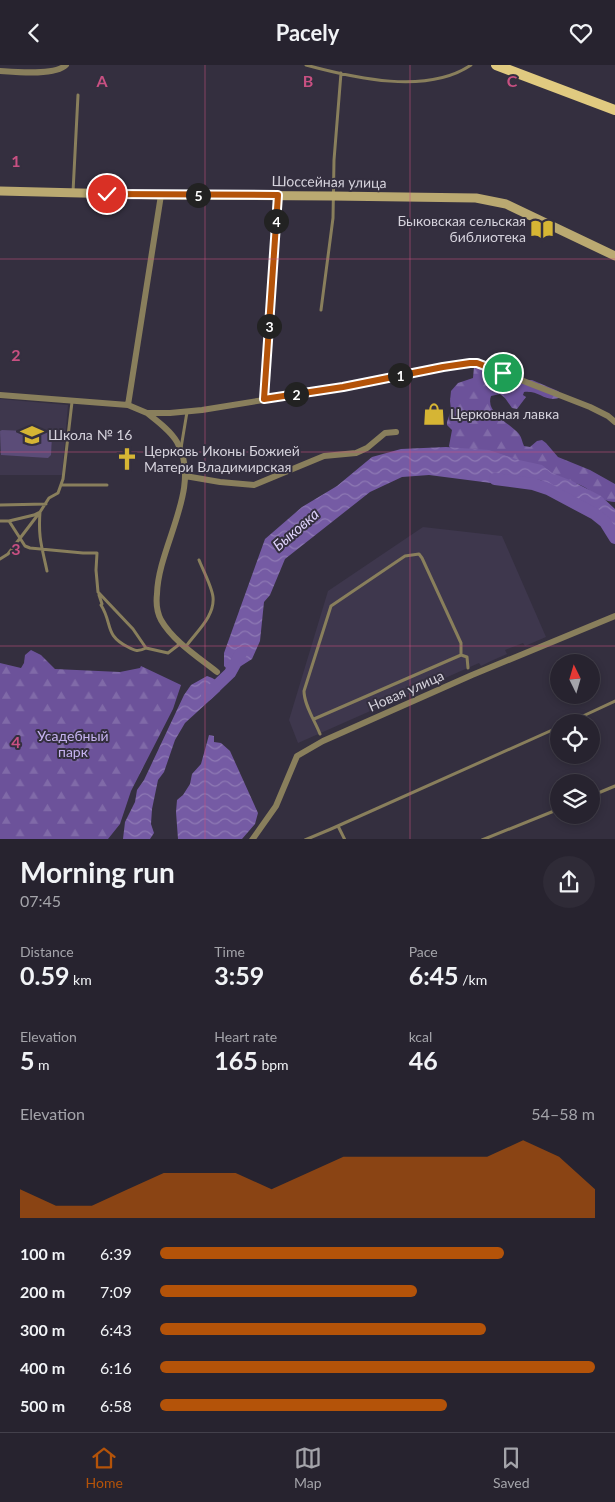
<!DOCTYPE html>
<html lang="en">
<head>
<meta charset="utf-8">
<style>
	body { margin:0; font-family:Lato,sans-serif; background:#2f2b37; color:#f1f3f6; height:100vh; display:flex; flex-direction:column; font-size:19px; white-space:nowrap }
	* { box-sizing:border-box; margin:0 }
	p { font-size:16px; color:#a4a4aa }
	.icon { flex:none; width:28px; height:28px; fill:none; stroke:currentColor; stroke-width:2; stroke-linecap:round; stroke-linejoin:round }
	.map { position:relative; height:774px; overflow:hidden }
	.sheet { display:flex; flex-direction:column; background:#27232f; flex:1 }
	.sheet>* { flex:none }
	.needle { width:32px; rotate:355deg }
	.buttons { position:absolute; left:550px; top:589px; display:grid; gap:10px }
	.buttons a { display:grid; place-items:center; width:50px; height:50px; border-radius:50%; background:#27232f; box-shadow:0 2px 8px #0003,0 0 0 1px #43404b; font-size:25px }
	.pin { position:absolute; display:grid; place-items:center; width:42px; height:42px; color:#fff; margin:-21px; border:2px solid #fff; border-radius:50%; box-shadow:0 1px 5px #0007 }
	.km { position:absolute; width:25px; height:25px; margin:-12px; border-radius:50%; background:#222; color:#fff; font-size:14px; line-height:25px; text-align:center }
	.round { display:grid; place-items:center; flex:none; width:52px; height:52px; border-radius:26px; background:#2f2b37 }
	.headline { display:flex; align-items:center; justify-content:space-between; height:85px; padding:0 20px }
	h1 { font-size:28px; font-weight:700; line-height:38px }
	.figures { display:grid; grid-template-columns:repeat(3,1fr); gap:8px; height:85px; padding:5px 20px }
	.figures div { display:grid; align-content:center }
	.figures b { font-size:25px; font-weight:700 }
	.figures small { font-size:14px; font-weight:400 }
	.figures p { font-size:14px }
	.chart { height:140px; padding:10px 20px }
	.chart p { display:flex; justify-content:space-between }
	.chart svg { width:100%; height:90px; margin-top:5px; fill:#b45309; opacity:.7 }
	ul { padding:0 20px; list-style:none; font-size:16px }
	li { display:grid; grid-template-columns:80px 60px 1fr; align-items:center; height:38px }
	li i { height:12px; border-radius:6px; background:#b45309 }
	header { display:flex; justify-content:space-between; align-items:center; height:65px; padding:0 20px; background:#27232f; font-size:22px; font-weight:700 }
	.dock { display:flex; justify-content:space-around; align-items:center; height:70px; border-top:1px solid #43404b; background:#27232f; font-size:14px; color:#a4a4aa }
	.dock a { display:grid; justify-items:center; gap:2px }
	.dock .current { color:#b45309 }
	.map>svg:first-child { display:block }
	.built { fill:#3e374d }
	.forest { fill:url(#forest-firs) }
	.garden { fill:#5b4c78 }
	.water { fill:url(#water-waves) }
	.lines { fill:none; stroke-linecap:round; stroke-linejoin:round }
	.river { stroke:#755ba4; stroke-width:12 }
	.lane { stroke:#897f5c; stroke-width:3 }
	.street { stroke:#897f5c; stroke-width:6 }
	.secondary { stroke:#baa971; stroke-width:9 }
	.primary { stroke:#e0ca80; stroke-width:10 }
	.route-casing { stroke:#fff; stroke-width:10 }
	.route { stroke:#b45309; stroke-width:6 }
	.grid { fill:none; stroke:#c85082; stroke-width:1; stroke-opacity:0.55 }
	.labels { text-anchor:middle; stroke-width:4; stroke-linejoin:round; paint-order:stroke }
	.street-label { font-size:14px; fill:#d5d2dc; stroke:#342f3f }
	.poi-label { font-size:14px; fill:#d5d2dc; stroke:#342f3f; text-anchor:start }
	.park-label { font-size:14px; fill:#c6b3f0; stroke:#342f3f }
	.water-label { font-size:15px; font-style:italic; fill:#ded2fb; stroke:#342f3f }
	.grid-label { font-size:16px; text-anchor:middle; font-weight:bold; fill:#c85082; stroke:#342f3f; stroke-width:4; stroke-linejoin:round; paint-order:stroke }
</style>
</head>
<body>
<header><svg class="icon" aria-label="back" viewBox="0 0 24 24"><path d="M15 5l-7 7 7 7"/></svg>Pacely<svg class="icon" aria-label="heart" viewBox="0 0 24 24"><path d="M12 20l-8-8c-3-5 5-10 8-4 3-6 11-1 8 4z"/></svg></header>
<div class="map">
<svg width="615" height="775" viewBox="0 0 615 775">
	<defs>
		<pattern id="forest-firs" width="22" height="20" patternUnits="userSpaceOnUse" patternTransform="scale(1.25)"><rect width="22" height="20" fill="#6c529a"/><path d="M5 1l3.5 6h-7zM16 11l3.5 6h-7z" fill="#806aa8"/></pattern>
		<pattern id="water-waves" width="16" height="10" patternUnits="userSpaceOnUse" patternTransform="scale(1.25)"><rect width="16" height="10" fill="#755ba4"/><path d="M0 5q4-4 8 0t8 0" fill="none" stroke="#8e79b4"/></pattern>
	</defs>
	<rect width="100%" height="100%" fill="#342f3f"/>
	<path class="built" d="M0 334 68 340 62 410H0Z
		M423 462 502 471 546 572 525 581 523 578 505 585 507 589 491 596 481 601 479 598 298 678 289 655 328 526Z"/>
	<path class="forest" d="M480 299 509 315H532L558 326 562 330 561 332C546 339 540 325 524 327L523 330 526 332 517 344 512 343 505 333 500 329 491 331C485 348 510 358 519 369 522 373 522 377 524 381L530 382 537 376 542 375 546 378 558 392 590 405 615 419V437C598 436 593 425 578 419L451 384 449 381 452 365 447 360V357L451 345 450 336 451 326 458 318 473 313 474 302Z
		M31 585 41 590 55 604 120 607 140 603 141 601 181 620 173 644 131 726 120 759 108 774H0V598L21 603 24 598 25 590Z"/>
	<path class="garden" d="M2 365 50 367 52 370 51 390 48 393 1 390 0 366Z"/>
	<path class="water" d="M446 382 489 385 519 395 542 400 552 408 572 416 601 431 615 444V467L596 445 540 415 523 414 491 418 429 410 402 412 370 427 285 494 270 530 264 537 260 576 252 594 241 601 228 605 224 601V588L265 474 302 442 337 421 372 392 401 384Z
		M207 611C215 614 221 616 220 626L185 658 175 675 164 707 158 715 152 744 151 759 154 768 150 774H123L125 757 135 737 137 725 144 715 184 630 191 620Z
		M209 670 214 671V677L221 678 230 686 258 748 255 759 242 774H178L176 747 177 735 183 730 190 719 192 709 201 699Z"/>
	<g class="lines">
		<path class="river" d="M495 414 533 419 548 424 595 449 605 457 615 473
			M207 630 230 608 241 588"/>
		<path class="lane" d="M306 0C354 13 427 30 471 0
			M73 127 78 30
			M321 245 333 153 334 95 341 8
			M181 383 187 347
			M62 420H107
			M0 440 46 439
			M0 456H9L34 450 40 447 49 433 58 428 63 414 72 337
			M9 456 25 481 30 483 83 488H97L96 505 98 527 133 564 146 583 168 588 181 578
			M0 494 8 489 40 447C38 473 42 482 47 506
			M99 530 102 539 101 540C113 559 104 570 128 582 135 586 138 587 146 583
			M187 580C197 566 215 551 213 532 212 522 203 505 199 495
			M461 590 467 592 468 603
			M314 654 461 590V578L422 493 419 489 405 491 331 541 304 626C304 640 315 656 320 669
			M568 658 615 636
			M591 731 615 721
			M338 761 345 775
			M305 775 331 764 559 662
			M482 775 559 744"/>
		<path class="street" d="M0 6C15 7 55 11 66 0
			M0 330 128 340 147 348H170L202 345 343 322 443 301 477 298 590 342 608 351 615 357
			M264 334 278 130
			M128 340 161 130
			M147 348C157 356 170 365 177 377 203 422 158 481 157 529 156 537 157 547 161 555 173 576 198 592 217 607
			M185 411 220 417 254 420 324 391 356 388 367 383 385 368 396 367
			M252 775 276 741 297 691 323 676 472 610 615 551"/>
		<path class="secondary" d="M0 126 161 130 333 131 476 133 506 139 615 191"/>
		<path class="primary" d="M496 0 615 45"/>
	</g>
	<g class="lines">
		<defs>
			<path id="route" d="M107 129 278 130 264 334 343 322 443 302 470 298H477L503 308"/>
		</defs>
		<use href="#route" class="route-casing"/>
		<use href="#route" class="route"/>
	</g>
	<path class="grid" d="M205 0V775M410 0V775M0 194H615M0 387H615M0 581H615"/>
	<defs>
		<symbol id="library-bare" viewBox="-9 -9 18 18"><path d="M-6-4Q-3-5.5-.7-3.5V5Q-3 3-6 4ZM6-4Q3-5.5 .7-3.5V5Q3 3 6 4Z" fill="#d6b534" stroke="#342f3f" stroke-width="2.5" paint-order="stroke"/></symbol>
		<symbol id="shop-bare" viewBox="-9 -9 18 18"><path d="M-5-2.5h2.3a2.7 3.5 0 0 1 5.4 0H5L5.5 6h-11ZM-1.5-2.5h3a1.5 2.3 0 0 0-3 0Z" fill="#d6b534" stroke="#342f3f" stroke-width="2.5" paint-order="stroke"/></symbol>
		<symbol id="school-bare" viewBox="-9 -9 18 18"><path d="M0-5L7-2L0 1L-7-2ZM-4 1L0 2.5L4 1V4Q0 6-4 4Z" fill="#d6b534" stroke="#342f3f" stroke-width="2.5" paint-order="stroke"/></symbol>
		<symbol id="church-bare" viewBox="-9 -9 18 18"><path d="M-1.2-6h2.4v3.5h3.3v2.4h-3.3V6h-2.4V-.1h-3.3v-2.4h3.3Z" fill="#d6b534" stroke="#342f3f" stroke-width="2.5" paint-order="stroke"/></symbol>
	</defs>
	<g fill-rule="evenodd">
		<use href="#library-bare" x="526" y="148" width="32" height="32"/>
		<use href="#shop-bare" x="418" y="333" width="32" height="32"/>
		<use href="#school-bare" x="16" y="354" width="32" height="32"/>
		<use href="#church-bare" x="111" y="378" width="32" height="32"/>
	</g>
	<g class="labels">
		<g class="street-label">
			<text transform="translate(329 117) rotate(1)" y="5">Шоссейная улица</text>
			<text transform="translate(406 626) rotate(-24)" y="5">Новая улица</text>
		</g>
		<g class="poi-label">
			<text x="526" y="161" text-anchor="end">Быковская сельская<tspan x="526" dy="16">библиотека</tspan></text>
			<text x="450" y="354">Церковная лавка</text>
			<text x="48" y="375">Школа № 16</text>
			<text x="144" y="391">Церковь Иконы Божией<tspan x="144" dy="16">Матери Владимирская</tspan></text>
		</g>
		<g class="park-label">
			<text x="73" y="676">Усадебный<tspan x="73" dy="16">парк</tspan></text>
		</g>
		<g class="water-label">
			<text transform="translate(296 465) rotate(-41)" y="5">Быковка</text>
		</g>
	</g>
	<g class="grid-label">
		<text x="102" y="22">A</text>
		<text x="308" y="22">B</text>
		<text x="512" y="22">C</text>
		<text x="16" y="102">1</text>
		<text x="16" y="296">2</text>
		<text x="16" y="490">3</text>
		<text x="16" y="683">4</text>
	</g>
</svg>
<div class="buttons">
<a><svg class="needle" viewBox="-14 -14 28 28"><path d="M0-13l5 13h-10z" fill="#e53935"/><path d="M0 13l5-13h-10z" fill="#a4a4aa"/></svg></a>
<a><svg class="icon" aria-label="locate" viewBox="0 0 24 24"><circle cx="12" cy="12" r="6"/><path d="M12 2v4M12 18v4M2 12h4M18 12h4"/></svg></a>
<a><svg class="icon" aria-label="layers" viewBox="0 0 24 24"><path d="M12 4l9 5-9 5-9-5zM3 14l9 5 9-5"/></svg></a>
</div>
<div class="pin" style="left:503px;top:308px;background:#1e9e55"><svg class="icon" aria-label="arrive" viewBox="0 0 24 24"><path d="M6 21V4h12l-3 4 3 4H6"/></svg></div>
<div class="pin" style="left:107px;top:129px;background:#d93025"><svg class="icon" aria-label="check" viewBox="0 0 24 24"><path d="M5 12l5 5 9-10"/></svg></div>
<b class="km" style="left:400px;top:310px">1</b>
<b class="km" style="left:296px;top:329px">2</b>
<b class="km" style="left:269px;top:261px">3</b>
<b class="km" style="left:276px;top:156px">4</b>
<b class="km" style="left:198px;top:130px">5</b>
</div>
<section class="sheet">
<div class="headline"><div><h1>Morning run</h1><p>07:45</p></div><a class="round"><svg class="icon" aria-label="share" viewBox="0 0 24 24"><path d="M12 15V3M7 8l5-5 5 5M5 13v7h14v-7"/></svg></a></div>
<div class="figures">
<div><p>Distance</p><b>0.59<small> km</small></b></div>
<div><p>Time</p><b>3:59</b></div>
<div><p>Pace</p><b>6:45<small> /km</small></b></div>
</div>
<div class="figures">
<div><p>Elevation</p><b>5<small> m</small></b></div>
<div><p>Heart rate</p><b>165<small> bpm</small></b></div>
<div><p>kcal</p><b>46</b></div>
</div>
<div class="chart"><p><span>Elevation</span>54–58 m</p>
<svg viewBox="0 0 160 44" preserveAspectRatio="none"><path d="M0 44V30L10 38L20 38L30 30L40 22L50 22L60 22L70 30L80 22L90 14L100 14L110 14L120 14L130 14L140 6L150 14L160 30V44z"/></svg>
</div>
<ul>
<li><b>100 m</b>6:39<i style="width:79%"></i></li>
<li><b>200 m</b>7:09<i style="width:59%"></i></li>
<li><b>300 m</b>6:43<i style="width:75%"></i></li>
<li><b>400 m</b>6:16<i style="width:100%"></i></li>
<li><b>500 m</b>6:58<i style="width:66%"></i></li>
</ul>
</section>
<nav class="dock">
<a class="current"><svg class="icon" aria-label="home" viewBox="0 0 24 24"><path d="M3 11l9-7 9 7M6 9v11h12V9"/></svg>Home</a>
<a><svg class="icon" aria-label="map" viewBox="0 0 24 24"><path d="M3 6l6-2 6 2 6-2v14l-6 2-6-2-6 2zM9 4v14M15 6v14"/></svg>Map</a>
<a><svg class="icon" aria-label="saved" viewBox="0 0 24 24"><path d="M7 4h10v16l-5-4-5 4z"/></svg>Saved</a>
</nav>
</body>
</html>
